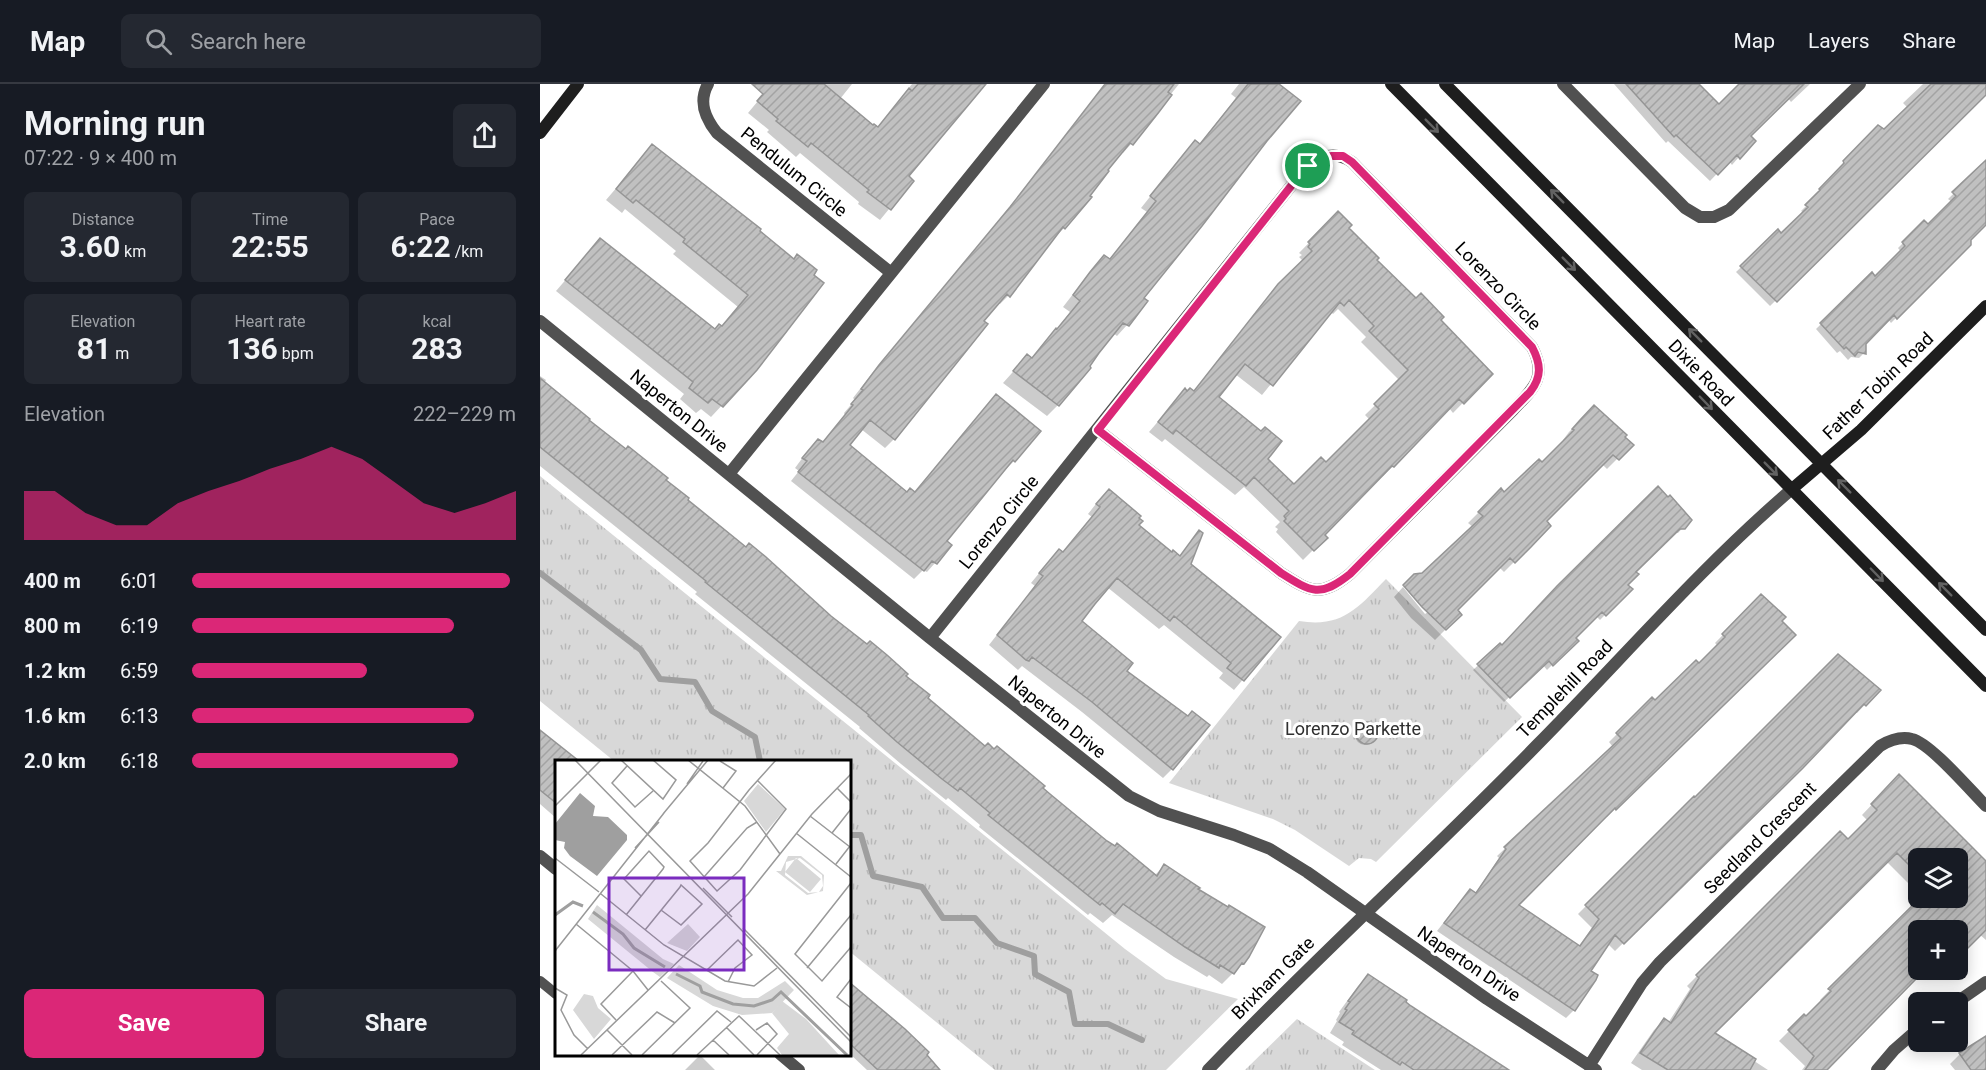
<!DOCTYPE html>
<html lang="en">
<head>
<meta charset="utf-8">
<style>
	body { margin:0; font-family:Roboto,sans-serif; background:#242831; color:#f1f3f6; height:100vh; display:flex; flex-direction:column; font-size:22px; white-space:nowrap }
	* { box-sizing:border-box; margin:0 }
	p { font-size:20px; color:#9ea1a6 }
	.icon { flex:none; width:33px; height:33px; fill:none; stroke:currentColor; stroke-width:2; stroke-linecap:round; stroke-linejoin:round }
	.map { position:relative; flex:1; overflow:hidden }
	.panel { display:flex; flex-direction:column; background:#171b24; width:540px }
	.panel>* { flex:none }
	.controls { position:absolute; left:1368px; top:764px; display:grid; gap:12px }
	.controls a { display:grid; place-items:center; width:60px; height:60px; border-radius:9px; background:#171b24; box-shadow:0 3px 15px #0003; font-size:30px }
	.pin { position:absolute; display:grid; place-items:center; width:51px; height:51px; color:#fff; margin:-26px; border:3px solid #fff; border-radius:50%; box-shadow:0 2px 6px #0007 }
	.round { display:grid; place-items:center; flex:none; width:63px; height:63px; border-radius:9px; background:#242831 }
	.headline { display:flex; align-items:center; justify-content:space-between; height:102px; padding:0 24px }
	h1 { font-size:33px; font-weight:700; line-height:45px }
	.stats { display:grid; grid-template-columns:repeat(3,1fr); gap:9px; height:102px; padding:6px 24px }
	.stats div { display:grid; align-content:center; border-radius:9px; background:#242831; text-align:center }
	.stats b { font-size:30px; font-weight:700 }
	.stats small { font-size:16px; font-weight:400 }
	.stats p { font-size:16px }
	.chart { height:168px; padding:12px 24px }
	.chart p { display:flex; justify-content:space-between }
	.chart svg { width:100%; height:108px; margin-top:6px; fill:#db2777; opacity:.7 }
	.cta { display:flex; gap:12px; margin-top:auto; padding:12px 24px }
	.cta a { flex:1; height:69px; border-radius:9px; background:#db2777; color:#fff; font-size:24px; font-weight:700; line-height:69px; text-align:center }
	.cta a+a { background:#242831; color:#f1f3f6 }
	ul { padding:0 24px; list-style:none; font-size:20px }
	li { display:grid; grid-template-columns:96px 72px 1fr; align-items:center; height:45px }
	li i { height:15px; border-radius:8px; background:#db2777 }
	header { display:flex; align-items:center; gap:36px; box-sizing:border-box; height:84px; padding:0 30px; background:#171b24; border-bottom:2px solid #363941 }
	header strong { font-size:28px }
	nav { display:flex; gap:33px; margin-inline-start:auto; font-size:21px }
	.search { width:420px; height:54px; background:#242831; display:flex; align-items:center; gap:15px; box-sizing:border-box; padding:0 21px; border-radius:9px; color:#9ea1a6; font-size:22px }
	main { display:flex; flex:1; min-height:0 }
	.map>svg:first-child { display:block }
	.park { fill:url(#park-tufts) }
	.shadow { fill:#0003; fill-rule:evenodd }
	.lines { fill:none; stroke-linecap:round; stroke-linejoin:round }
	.stream { stroke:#9f9f9f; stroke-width:6 }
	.building { fill:url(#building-hatch); stroke:#959595; stroke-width:1.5; fill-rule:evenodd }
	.lane { stroke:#515151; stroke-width:10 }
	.street { stroke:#515151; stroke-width:12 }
	.secondary { stroke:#1e1e1e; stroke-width:12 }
	.oneway { stroke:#626262 }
	.route-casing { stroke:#fff; stroke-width:12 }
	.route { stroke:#db2777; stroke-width:8 }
	.labels { text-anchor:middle; stroke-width:6; stroke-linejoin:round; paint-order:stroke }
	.street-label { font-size:18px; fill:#000; stroke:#fff }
	.park-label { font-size:18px; fill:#2f2f2f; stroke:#fff }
	.inset-river { fill:none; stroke:#9f9f9f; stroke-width:3 }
	.inset-road { fill:none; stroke:#999; stroke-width:1.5 }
	.view { fill:#7b2cbf; fill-opacity:0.15; stroke:#7b2cbf; stroke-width:3 }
	.inset-edge { fill:none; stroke:#000; stroke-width:3 }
</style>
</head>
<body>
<header>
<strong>Map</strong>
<div class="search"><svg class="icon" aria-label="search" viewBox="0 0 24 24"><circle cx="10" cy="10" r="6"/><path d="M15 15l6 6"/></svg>Search here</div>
<nav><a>Map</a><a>Layers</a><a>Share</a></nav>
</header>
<main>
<section class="panel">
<div class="headline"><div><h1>Morning run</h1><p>07:22 · 9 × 400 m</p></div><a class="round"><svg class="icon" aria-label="share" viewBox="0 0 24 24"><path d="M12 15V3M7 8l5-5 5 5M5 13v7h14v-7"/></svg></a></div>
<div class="stats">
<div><p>Distance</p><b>3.60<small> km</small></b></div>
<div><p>Time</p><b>22:55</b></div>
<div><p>Pace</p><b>6:22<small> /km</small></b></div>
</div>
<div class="stats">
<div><p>Elevation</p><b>81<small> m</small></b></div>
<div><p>Heart rate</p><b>136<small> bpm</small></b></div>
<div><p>kcal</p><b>283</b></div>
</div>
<div class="chart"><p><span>Elevation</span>222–229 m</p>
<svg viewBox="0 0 160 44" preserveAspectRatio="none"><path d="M0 44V24L10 24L20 33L30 38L40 38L50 29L60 24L70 20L80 15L90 11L100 6L110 11L120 20L130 29L140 33L150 29L160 24V44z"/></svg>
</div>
<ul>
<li><b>400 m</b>6:01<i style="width:98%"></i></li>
<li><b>800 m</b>6:19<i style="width:81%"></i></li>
<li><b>1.2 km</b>6:59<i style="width:54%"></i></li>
<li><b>1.6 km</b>6:13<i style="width:87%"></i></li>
<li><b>2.0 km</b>6:18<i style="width:82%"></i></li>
</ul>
<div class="cta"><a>Save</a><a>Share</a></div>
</section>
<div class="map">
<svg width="1446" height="986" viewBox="0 0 1446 986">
	<defs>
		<pattern id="park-tufts" width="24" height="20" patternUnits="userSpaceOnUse" patternTransform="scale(1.5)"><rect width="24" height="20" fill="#d8d8d8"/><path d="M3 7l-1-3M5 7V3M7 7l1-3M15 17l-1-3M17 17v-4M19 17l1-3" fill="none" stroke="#b8b8b8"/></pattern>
		<pattern id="building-hatch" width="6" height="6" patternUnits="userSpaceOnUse" patternTransform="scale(1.5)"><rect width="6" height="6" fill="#c0c0c0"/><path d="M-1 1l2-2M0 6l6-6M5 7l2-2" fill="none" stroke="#a3a3a3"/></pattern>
	</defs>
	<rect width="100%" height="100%" fill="#fff"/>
	<path class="park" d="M0 392 585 865 626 895 698 915 626 986H455L309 867V677H74L0 617Z
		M846 495 982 633 836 778 831 775 819 774 809 782 755 746 733 735 629 699 759 537C802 544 818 524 846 495Z
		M757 935 835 986H705Z"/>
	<path class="shadow" d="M232 0H312L300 15 337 44 372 0H444L367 93 372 97 340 136 318 120 319 118 260 69 256 73 227 48 229 46 208 29Z
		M566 0H639L591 60 583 69 581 67 548 112 550 113 524 144 515 153 514 152 468 212 460 220 457 219 442 237 446 240 354 355 345 364 321 345 307 361 367 410 374 409 447 321 499 347 474 377 465 386 464 385 405 457 410 461 395 479 387 488 383 486 374 495 251 397 259 387 255 384 269 365 282 360 305 331 304 329 315 316 313 314 330 292 461 134Z
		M699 0H738L726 56 602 214 587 241 577 252 573 249 518 321 507 332 463 299 487 272 491 275 516 247 530 228 523 223 554 183 569 176 607 128 601 124 645 69 659 61 696 14 691 10Z
		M1074 0H1157L1179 22 1201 0H1270L1251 18 1248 14 1209 52 1214 57 1198 74 1192 81 1189 77 1170 97 1128 57 1126 59Z
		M1383 0H1446V10L1230 222 1196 188 1238 148 1241 151 1264 129 1261 127 1276 112 1275 111 1338 43 1344 47 1369 25 1363 19Z
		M112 62 219 146 216 285 171 333 161 325 156 329 140 315 144 310 16 207 60 156 174 247 181 243 198 223 133 170 136 167 85 125 82 129 66 116Z
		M1446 78V138L1403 187 1351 239 1348 235 1324 260V269L1319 274 1311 273 1308 276 1300 267 1297 269 1276 245 1332 190 1335 194 1361 168 1358 164 1384 138 1388 142 1412 118 1408 115Z
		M798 129 807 144 835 176 899 236 951 290 913 329 909 324 843 392 841 390 783 451 785 454 763 476 736 448 738 445 735 443 740 438 704 403 695 411 625 355 622 358 609 348 645 306 647 308H653L729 212 763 177 759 173 762 171 759 169ZM798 225 826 253 821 258 860 297 825 331 830 336 786 380 754 402 726 375 676 314 695 290 722 311 790 227 793 230Z
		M0 292 6 296 4 299 47 337 364 592 386 614 445 664 501 704 566 758 614 792 624 782 656 806 703 879 682 900 669 891 667 893 634 873 572 831 563 839 550 829 548 831 439 743 440 741 408 714 406 716 361 680 319 644 320 643 155 510 157 508 0 382Z
		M1054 323 1091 361 1067 385 1062 380 1005 437 990 462 964 488 959 483 915 526 920 531 895 556 871 534 854 513 863 503 885 530 888 528 883 490 933 443 928 439 961 406 964 410 1002 380 1024 358 1023 356 1029 348Z
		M559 416 597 442 632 470 639 473 659 448 650 481 739 553 694 606 679 594 683 589 624 541 619 545 567 503 540 538 585 587 632 685 623 694 542 628 482 582 478 586 449 561 495 502 491 499 510 476 522 469 552 433 548 430Z
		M1150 436 1138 449H1134L1094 488 1086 501 1090 505 1060 536 1056 532 1034 554 1036 557 1007 586 1003 581 964 618 933 586 960 561 962 563Z
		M1221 512 1254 551 1067 733 1066 731 977 821 1038 863 1052 844 1038 830 1154 714 1339 606 1317 629 1315 628 1253 692 1075 867 1068 860 1049 887 1034 926 1026 934 897 847 922 815 930 807 935 810 959 774 957 772 1073 663 1069 658 1112 615 1115 618 1159 581 1178 562 1175 559Z
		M815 651a10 10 0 1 1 20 0a10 10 0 1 1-20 0Z
		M0 649 36 677H16V734L0 720Z
		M1359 692 1446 779V856L1439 850 1418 872V846H1378V885H1386L1285 986H1262L1265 982 1239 957 1264 932 1266 934 1282 918 1280 916 1382 813H1418V774H1378V809L1346 777 1173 950 1228 986H1102L1091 979 1114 946 1124 936 1128 939 1150 905 1147 902 1300 749 1308 757 1328 737 1322 731Z
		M828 892 864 918 967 986H841L802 961 804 958 790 949 797 937 796 936 800 929 799 928 818 902Z
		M309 900 385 971 398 986H327L309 969Z
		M1446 953V986H1415L1410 980 1420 970Z
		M160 971 175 986H145Z"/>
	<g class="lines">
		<path class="stream" d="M0 489 101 566 120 595 155 598 172 627 215 653 220 677
			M309 751H321L333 792 382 803 403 834H435L457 859 494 872 495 890 529 908 535 940H568L602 956"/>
	</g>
	<path class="building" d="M212 0H284L333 41 334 40 338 43 369 4 372 7 378 0H446L369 92 374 97 351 126 327 108 329 106 271 59 268 63 236 37 238 35 217 17 223 10Z
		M565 0H634L628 8 632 11 619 28 593 61 590 59 568 86 569 87 550 112 552 113 525 145 523 143 470 213 467 210 444 237 448 240 355 356 330 336 310 361 367 408 370 404 375 408 456 310 501 347 475 378 473 376 407 457 412 461 397 480 392 477 384 487 258 388 267 377 262 374 278 355 283 358 313 321 311 320 323 306 321 305 339 281 470 123Z
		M708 0H739L761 17 727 57 662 142 604 214 608 217 589 242 583 239 559 269 550 282 551 284 519 322 473 287 487 270 492 274 516 244 517 245 540 217 533 211 550 188 564 171 570 175 616 117 610 112 655 56 660 60Z
		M1086 0H1159L1179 20 1199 0H1264L1211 52 1216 57 1200 75 1197 71 1178 91 1136 51 1134 53Z
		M1391 0H1446V11L1237 218 1200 182 1238 145 1241 149 1268 123 1265 121 1280 106 1279 105 1304 79 1303 77 1338 41 1344 45Z
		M112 60 221 145 220 147 254 175 257 170 277 186 274 191 284 199 217 286 183 323 172 315 168 319 149 304 153 298 25 196 60 154 175 245 179 240 182 242 208 211 143 158 145 155 96 116 93 119 76 105Z
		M1446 76V141L1431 156V161L1357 235 1354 231 1326 260V270L1318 268 1315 272 1306 263 1304 265 1280 239 1332 188 1335 192 1365 162 1362 158 1384 136 1388 140 1416 112 1412 108Z
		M798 127 812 141 809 144 839 174 837 176 876 214 881 209 904 233 901 236 953 290 924 320 919 315 854 383 852 382 785 451 788 454 774 467 744 437 746 435 744 432 749 427 714 393 706 402 636 346 633 350 618 338 645 304 647 307 650 304 654 307 738 200 772 167 768 163 770 160 768 158ZM809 216 834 242 829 247 868 286 834 320 839 325 786 378 781 373 754 400 728 375 742 357 725 343 721 347 679 313 705 280 733 302 800 218 804 222Z
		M0 294 50 335 49 336 86 365 88 362 128 394 126 396 149 414 148 416 206 463 209 459 226 473 291 532 327 560 330 557 347 571 368 590 366 592 390 611 388 614 445 662 448 659 454 665 457 662 505 702 503 704 510 710 567 757 575 762 577 759 617 792 624 780 660 804 658 805 688 823 689 821 725 843 709 873 704 880 702 879 694 890 680 881 679 884 645 863 583 820 575 830 562 819 560 821 448 731 450 729 420 704 418 707 402 695 357 658 328 632 329 631 165 498 166 497 0 363Z
		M1054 321 1087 351 1085 353 1094 361 1079 376 1073 371 1007 437 1011 442 991 463 975 479 970 474 918 526 922 531 906 546 882 523 863 501 874 490 882 489 943 432 938 428 961 404 964 408 999 375 1002 378 1034 346 1032 345 1040 336Z
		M1118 402 1128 413 1130 411 1152 436 1145 445H1140L1096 488 1099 490 1088 501 1093 505 1066 532 1062 528 1036 554 1039 557 1013 582 1009 577 970 614 937 580 960 559 962 561 1017 502Z
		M569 405 601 432 599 434 603 437 599 441 632 468 633 466 640 472 659 446 663 449 651 480 741 553 704 597 687 584 691 579 634 532 630 537 577 494 555 520 542 537 593 579 587 587 648 632 652 627 670 641 633 686 552 618 492 573 489 577 486 576 457 551 503 492 499 489 519 465 523 468 560 423 556 420Z
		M1221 510 1246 533 1242 537 1256 551 1076 726 1075 724 979 821 1040 862 1059 835 1045 821 1154 712 1155 713 1298 570 1341 606 1326 622 1324 620 1263 684 1084 860 1075 851 1051 887 1058 891 1056 896 1035 927 904 839 930 805 936 809 966 765 964 763 1081 654 1076 649 1112 613 1115 616 1156 576 1159 579 1185 553 1182 550Z
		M816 649a11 11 0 1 1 22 0a11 11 0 1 1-22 0Z
		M0 646 39 677H16V719L0 706Z
		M1359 690 1446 777V846L1418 874V846H1378V893L1287 986H1265L1274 972 1248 946 1264 930 1266 932 1291 907 1288 905 1381 813H1418V774H1378V790L1357 769 1175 949 1216 975 1210 986H1128L1100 969 1124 934 1131 939 1159 894 1156 891 1300 747 1308 755 1337 726 1331 720Z
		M828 890 867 916 866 918 871 922 969 986H874L862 978 860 981 812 950 814 947 799 938 807 926 805 925 810 918 808 917Z
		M309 898 365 945 389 968 387 971 400 986H338L309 959Z
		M1446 952V986H1431L1419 969Z"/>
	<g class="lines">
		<path class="lane" d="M0 897 16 910"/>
		<path class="street" d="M168 0C158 18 165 34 177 49L350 188
			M1023 0 1145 124 1160 133H1174L1189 126 1320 0
			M0 237 390 554 589 712 619 727 694 751 730 765 767 788 947 915 1056 986
			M189 390 504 0
			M390 554 759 92C774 76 790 63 812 78L992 263C1008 293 993 305 973 326L810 490C780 514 771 508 741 489L558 346
			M0 772 16 785
			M1417 918 1446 898
			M240 970 259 986
			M1049 982 1102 899 1120 878 1340 662C1350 656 1360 652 1372 655 1390 659 1430 706 1446 722
			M668 986C774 875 889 772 996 662 1081 576 1160 484 1252 405
			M1337 986 1354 966 1378 945"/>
		<path class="secondary" d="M851 0 1446 602
			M905 0 1446 546
			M0 49 38 0
			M1252 405 1321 346 1446 222"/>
	</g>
	<defs><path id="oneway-shaft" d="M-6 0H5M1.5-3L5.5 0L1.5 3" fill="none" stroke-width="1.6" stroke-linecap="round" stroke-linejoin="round" transform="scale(1.5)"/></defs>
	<g class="oneway">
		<use href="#oneway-shaft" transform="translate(892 42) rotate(45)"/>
		<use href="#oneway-shaft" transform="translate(1017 112) rotate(-135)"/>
		<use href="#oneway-shaft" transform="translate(1029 180) rotate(45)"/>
		<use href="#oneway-shaft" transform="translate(1155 251) rotate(-135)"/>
		<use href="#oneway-shaft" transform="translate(1166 319) rotate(46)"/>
		<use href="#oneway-shaft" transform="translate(1231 385) rotate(45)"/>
		<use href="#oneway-shaft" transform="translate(1304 402) rotate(-135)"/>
		<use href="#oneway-shaft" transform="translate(1337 491) rotate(46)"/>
		<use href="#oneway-shaft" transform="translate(1405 505) rotate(-135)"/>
	</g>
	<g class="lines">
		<defs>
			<path id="route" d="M792 72H803L812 78 992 263C1001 280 1002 293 990 308L810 490C780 514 771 508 741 489L558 346 759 92 779 74Z"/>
		</defs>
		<use href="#route" class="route-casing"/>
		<use href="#route" class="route"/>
	</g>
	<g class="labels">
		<g class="street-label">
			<text transform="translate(254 88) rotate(39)" y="6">Pendulum Circle</text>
			<text transform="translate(958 202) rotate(46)" y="6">Lorenzo Circle</text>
			<text transform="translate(1161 289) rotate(46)" y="6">Dixie Road</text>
			<text transform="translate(1338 302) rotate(-44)" y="6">Father Tobin Road</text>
			<text transform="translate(139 327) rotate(39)" y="6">Naperton Drive</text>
			<text transform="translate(459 438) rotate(-51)" y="6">Lorenzo Circle</text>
			<text transform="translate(1025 605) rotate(-46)" y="6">Templehill Road</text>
			<text transform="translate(517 633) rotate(39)" y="6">Naperton Drive</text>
			<text transform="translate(1220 754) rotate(-45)" y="6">Seedland Crescent</text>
			<text transform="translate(929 880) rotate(34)" y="6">Naperton Drive</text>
			<text transform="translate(733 894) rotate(-45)" y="6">Brixham Gate</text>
		</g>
		<g class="park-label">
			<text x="813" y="651">Lorenzo Parkette</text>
		</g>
	</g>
	<g transform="translate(15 676)">
		<rect width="296" height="296" fill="#fff"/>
		<path d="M233 96H246L269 115 268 131 252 135 221 111H226ZM245 98 267 115 268 126 264 132 253 133 230 115 231 102ZM241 98 266 119 255 132 230 112ZM227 241 251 259 284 295H227L222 288 234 274 217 253Z" fill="#d8d8d8" fill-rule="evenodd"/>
		<path d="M203 24 230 49 211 72 189 41ZM42 145 108 199 119 204 105 217 98 212 33 159ZM133 164 145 177 132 191 112 183ZM124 205 162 230 188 238H203L230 221 239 230 217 253 187 255 158 246 112 218ZM29 234 38 236 43 248 56 259 39 279 18 250Z" fill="#d8d8d8"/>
		<path d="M25 33 40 46 38 56 53 57 72 75V80L42 116 15 96 9 88 10 82 0 80V64Z" fill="#9f9f9f"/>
		<path class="inset-river" d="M38 152 68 174 79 188 110 207M0 155 18 142 28 146M121 214 145 226 147 232 178 244 199 246 217 240 226 232 292 295"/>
		<path class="inset-road" d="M20 0 296 282M66 0 108 39 121 20 98 0M133 0 190 46 225 94M165 1 181 11 168 28M72 6 57 23 80 47 98 31M203 21 231 49 185 110 162 131 135 101 153 83 194 30 221 0M132 24 148 1M282 28 296 42M0 46 46 0M108 54 153 0M255 56 295 87M241 73 296 117M277 73 296 49M80 88 104 62M0 98 44 132M281 104 295 86M149 117 192 68 202 62M296 123 240 194 267 221 296 187M148 128 177 157M46 134 109 185 170 221 199 226 222 208M71 155 108 109 109 107 94 91 69 119 86 136M21 164 78 211 93 230M188 168 296 277M90 170 125 127 126 125 147 144 126 165 106 150M0 191 109 53M252 208 296 155M152 210 183 180 197 195 180 208 173 222M296 219 282 237 296 248M0 228 12 235 6 250 19 275 33 289M61 260 46 244 78 211M171 267 199 295M52 270 77 295M201 270 212 263 222 274 202 295M158 280 174 295M26 295 193 134 257 54 296 14M57 295 102 252 120 263M87 295 135 248 106 221M117 295 162 251 176 262M142 295 184 256 225 295"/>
		<path class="view" d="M54 118H189V210H54Z"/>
		<rect width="296" height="296" class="inset-edge"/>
	</g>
</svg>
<div class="controls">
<a><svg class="icon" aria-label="layers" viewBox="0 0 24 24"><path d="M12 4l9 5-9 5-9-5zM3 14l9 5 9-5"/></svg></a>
<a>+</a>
<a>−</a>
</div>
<div class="pin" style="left:768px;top:82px;background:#1e9e55"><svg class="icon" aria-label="arrive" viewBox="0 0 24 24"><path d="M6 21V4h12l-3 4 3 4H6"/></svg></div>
</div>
</main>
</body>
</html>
